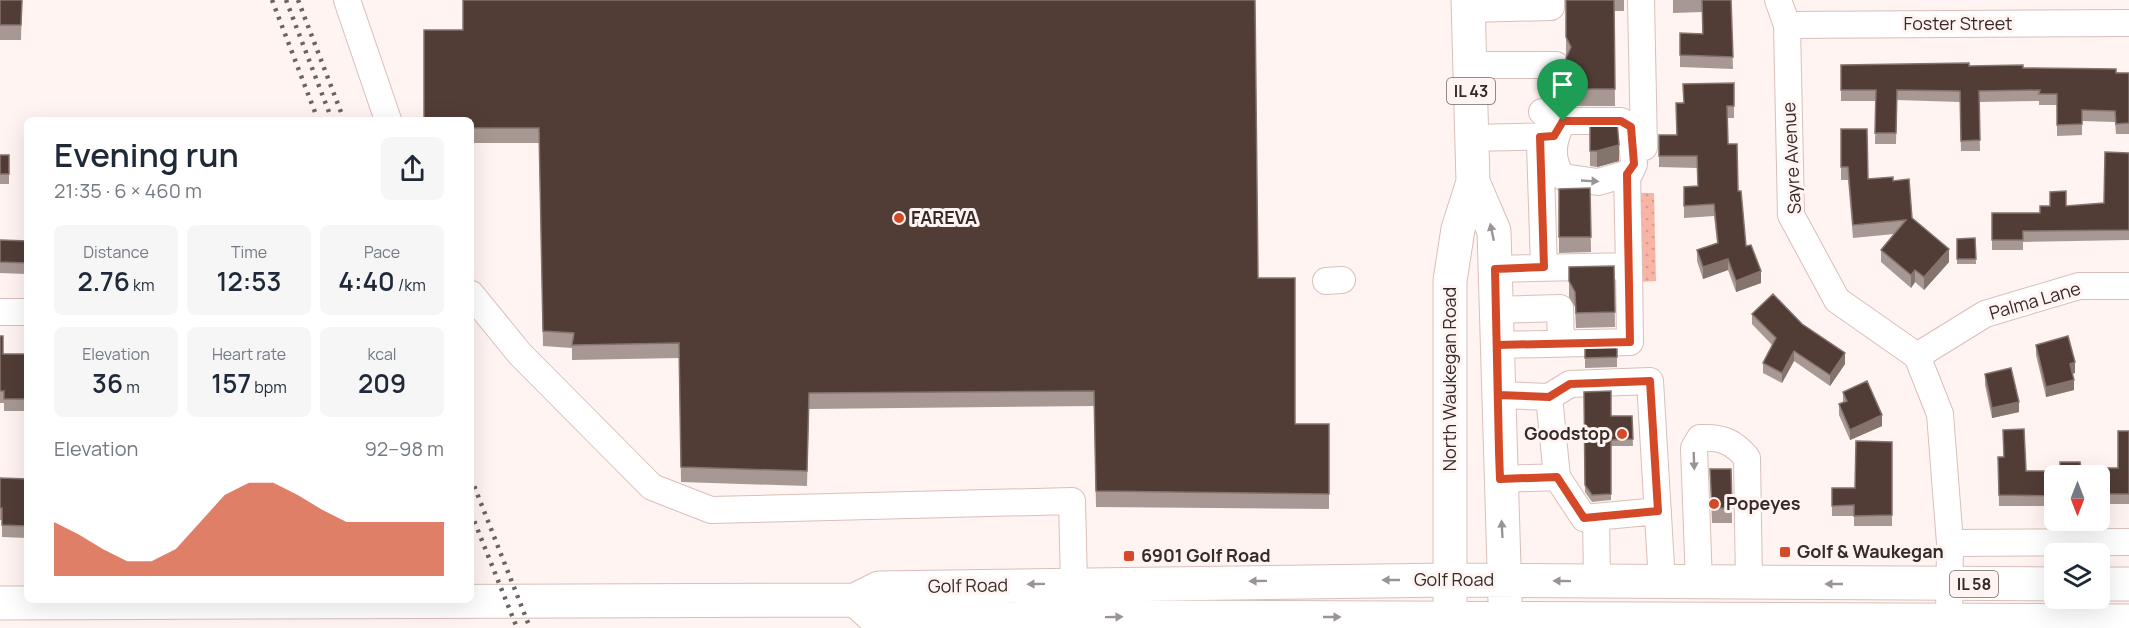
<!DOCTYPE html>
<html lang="en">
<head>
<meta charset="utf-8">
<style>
	body { margin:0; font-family:Manrope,sans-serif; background:#f6f6f7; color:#1f2937; height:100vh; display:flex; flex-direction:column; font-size:22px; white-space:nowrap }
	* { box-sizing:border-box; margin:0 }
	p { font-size:20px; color:#747a83 }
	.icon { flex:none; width:33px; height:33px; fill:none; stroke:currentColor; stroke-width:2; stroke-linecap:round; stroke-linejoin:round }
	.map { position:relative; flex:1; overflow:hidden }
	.details { position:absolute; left:24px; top:117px; width:450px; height:486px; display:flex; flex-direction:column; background:#fff; border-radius:9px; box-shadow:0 6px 24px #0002 }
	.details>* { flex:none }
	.needle { width:39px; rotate:180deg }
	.tools { position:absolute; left:2044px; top:465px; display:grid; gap:12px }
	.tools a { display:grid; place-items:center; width:66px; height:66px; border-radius:9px; background:#fff; box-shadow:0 6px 24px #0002; font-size:30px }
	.pin { position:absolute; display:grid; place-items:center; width:51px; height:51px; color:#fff; margin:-62px -26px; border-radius:50% 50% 50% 0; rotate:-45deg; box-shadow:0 0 6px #0007 }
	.pin .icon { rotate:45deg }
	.round { display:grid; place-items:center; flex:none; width:63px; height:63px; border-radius:9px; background:#f6f6f7 }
	.overview { display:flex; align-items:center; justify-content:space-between; height:102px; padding:0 30px }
	h1 { font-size:33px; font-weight:600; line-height:45px }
	.metrics { display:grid; grid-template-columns:repeat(3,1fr); gap:9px; height:102px; padding:6px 30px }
	.metrics div { display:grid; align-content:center; border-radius:9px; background:#f6f6f7; text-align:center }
	.metrics b { font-size:26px; font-weight:600 }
	.metrics small { font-size:16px; font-weight:400 }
	.metrics p { font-size:16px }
	.chart { height:168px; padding:12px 30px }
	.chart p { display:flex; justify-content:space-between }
	.chart svg { width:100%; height:108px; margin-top:6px; fill:#d44a29; opacity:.7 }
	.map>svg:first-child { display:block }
	.grass { fill:url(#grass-dots) }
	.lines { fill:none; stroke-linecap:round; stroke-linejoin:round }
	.minor-casing { stroke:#d9bfb9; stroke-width:28 }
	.major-casing { stroke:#d9bfb9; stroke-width:35 }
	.minor { stroke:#fff; stroke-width:26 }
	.major { stroke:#fff; stroke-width:33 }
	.rail { stroke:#6d625f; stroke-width:4.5; stroke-dasharray:3 6; stroke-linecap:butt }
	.wall { fill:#a89894 }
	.shaded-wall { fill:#85736e }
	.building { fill:#513c36; stroke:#85736e; stroke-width:1.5 }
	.oneway { fill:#9a9594 }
	.route-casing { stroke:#fff; stroke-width:12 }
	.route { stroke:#d44a29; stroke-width:8 }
	.poi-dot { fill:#d44a29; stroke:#fff4f1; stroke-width:2 }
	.labels { text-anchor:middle; stroke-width:6; stroke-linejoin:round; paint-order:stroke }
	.shield { fill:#fff4f1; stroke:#726765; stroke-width:1.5 }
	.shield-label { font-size:16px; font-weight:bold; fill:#362b29 }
	.street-label { font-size:18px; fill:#362b29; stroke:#fff4f1 }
	.poi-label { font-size:18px; font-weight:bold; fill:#362b29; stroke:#fff4f1; text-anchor:start }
</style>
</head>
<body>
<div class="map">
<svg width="2129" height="628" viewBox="0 0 2129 628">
	<defs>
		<pattern id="grass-dots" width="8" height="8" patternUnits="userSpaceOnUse" patternTransform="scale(1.5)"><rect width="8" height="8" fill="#f8b5a5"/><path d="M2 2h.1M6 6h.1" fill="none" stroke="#d59c8e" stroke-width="1.8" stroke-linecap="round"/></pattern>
	</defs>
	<rect width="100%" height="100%" fill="#fff4f1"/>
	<path class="grass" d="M1634 193H1654L1656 281 1637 282Z"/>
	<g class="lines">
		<defs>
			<path id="minor" d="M347 0 388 120
				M1641 0 1644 147
				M1778 0 1787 25 1791 215 1837 300 1917 356 1940 414 1950 543 1949 620
				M1469 9 1551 7V0
				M1787 25 2129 23
				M1470 65H1556
				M1542 112 1559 116 1563 121H1621L1631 127 1634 164 1630 173 1598 182 1563 177C1549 160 1553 139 1563 121
				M1472 138 1554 136
				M1540 145 1544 267
				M1627 174 1629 266
				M1495 269 1629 266 1630 342 1497 345
				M1326 281 1342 280
				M471 294 520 354 652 487 711 510 1072 501 1074 584
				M1496 310 1560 308 1561 344
				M0 312H27
				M1917 356 1985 314 2079 286H2129
				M1498 395 1549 397 1570 384 1650 381 1662 583
				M1549 397 1557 477 1584 518 1658 511
				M1500 479 1557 477
				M1596 517 1597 581
				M1950 543 2129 542
				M1699 583 1694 448 1700 438C1721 437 1733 441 1747 458L1749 583"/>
			<path id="major" d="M1473 182 1494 231 1505 601
				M2100 584H2129
				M855 600 873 616 2129 621
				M1450 601V281L1458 229 1473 182 1468 0
				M0 603 855 600 879 588 1450 580 2055 584"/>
		</defs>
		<use href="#minor" class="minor-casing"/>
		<use href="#major" class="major-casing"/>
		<use href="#minor" class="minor"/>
		<use href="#major" class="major"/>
		<path class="rail" d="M272 0 318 120
			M286 0 332 120
			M298 0 344 120
			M471 478 530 628
			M471 513 517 628"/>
	</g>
	<path class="wall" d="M0 0H22L21 40H0Z
		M1566 0H1624V11H1614L1615 106H1570L1567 104V56L1566 55Z
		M1673 0H1731L1733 69 1680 67V33L1702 34V12L1673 13Z
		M424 30 1258 278 1295 424H1329V509L1096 507 1094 406 809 409 807 486 681 482 679 358 572 360V348L543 346 539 143H471V120Z
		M1841 65 1969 66 2129 73V134H2116L2115 122 2082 121V135L2057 136V105H2039V101L1979 102 1980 151H1961L1960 102 1897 100 1896 144H1875L1876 101H1841Z
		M1734 83V118H1727L1728 144 1738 191 1746 246 1761 283 1736 292 1728 270 1703 279 1697 261V250L1717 243 1714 216 1684 218V187L1698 186 1697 168 1659 167V135H1676L1683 103Z
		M1590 121 1619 161 1597 167 1590 166Z
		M1841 129 1868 179 1893 181 1912 218 1949 262 1924 290 1915 282 1911 288 1881 262V250L1894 234 1853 238 1848 180H1841Z
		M2129 153V240L2023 242V250H1992V213H2040L2066 206 2104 203Z
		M0 155H9V184H0Z
		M1590 188 1591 252 1559 253V189Z
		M1975 238 1976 264H1957V239Z
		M0 240 27 241V274L0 273Z
		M1614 266 1615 327 1576 328 1575 307 1569 297V267Z
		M1752 314 1802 324 1845 364 1830 386 1794 361 1782 383 1763 373V363L1772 345 1752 324Z
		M0 336 3 354H27V411H4V403H0Z
		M2036 345 2075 373 2072 374 2074 390 2046 397 2036 355Z
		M1617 347V367L1585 368V348Z
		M1985 374 2019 412 1992 418 1985 385Z
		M1584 392 1611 416H1632L1633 446H1611V500L1592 502 1585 492Z
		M1843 392 1882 426 1850 440 1839 415V404L1843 402Z
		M2129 431V504H2100V476H2055V506H1999L1998 457 2026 471H2060L2081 468H2118Z
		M1892 442V526H1854V516H1832V488H1855Z
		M1710 469H1731L1732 523H1712Z
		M0 478 27 479V538L2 537V520H0Z"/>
	<path class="shaded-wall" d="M1619 145V161L1597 167V151Z
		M1949 249V262L1924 290V277Z
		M1728 259V270L1703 279V267Z
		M1915 270V282L1911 288V275Z
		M1761 271V283L1736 292V281Z
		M1794 351V361L1782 383V373Z
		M1845 353V364L1830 386V375Z
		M2075 362V373L2070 374V364Z
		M2074 380V390L2046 397V387Z
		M2019 402V412L1992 418V408Z
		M1882 415V426L1850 440V430Z"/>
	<path class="building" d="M0 0H22L21 25H0Z
		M463 0H1255L1258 278H1295V424H1329V494L1096 491 1094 391 809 393 807 471 681 467 679 343 572 345 574 333 543 331 539 128H471V120H424V30H463Z
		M1566 0H1614L1615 89H1570L1567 87 1566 58 1571 47 1566 37Z
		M1702 0H1731L1733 57 1680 55V33L1703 34Z
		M1969 63V66L2023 65V68L2116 69V73H2129V123L2116 124 2115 111 2082 110V124L2057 125V94H2039L2040 90 1979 91 1980 140 1961 141 1960 91 1897 90 1896 133H1875L1876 90H1841V65Z
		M1734 83V106H1727L1728 144H1737L1738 191H1741L1746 246 1751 245 1761 271 1736 281 1728 259 1703 267 1697 250 1718 243 1714 204 1684 206V187L1698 186 1697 156H1659V135H1677L1676 103H1684L1683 84Z
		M1590 121H1617L1619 145 1597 151H1590Z
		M1841 129H1867L1868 179 1893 177V181L1909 179 1912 218 1949 249 1924 277 1915 270 1911 275 1881 250 1906 220 1853 225 1848 167H1841Z
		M2105 152 2129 153V230L2023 231V240H1992V213H2040V206H2050V192L2066 191V206L2104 203Z
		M0 155H9V174H0Z
		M1590 188 1591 237H1559V189Z
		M1975 238 1976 259H1957V239Z
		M0 240 27 241V263L0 262Z
		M1614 266 1615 312 1576 313 1575 292 1569 281V267Z
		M1773 294 1802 324 1845 353 1830 375 1794 351 1782 373 1763 363 1776 338 1752 314Z
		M0 336H3V354H27V399H4V391H0Z
		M2068 336 2075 362 2070 364 2074 380 2046 387 2036 345Z
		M1617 347V357L1585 358V348Z
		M2011 368 2019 402 1992 408 1985 374Z
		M1867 381 1882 415 1850 430 1839 404 1847 401 1843 392Z
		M1611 391V416H1632L1633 439 1611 440V494L1592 495 1585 485 1584 392Z
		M2024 429 2026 471H2060V462H2080L2081 468H2118V431H2129V494H2100V476H2055V496L1999 495 1998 457H2004L2003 430Z
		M1856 441 1892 442V515L1854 516V505L1832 506V488H1855Z
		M1710 469H1731L1732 508H1712Z
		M0 478 27 479V526L2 525V508H0Z"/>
	<defs><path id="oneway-solid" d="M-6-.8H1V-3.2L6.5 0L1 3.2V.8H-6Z" transform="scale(1.5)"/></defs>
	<g class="oneway">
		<use href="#oneway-solid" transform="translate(1590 181) rotate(3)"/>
		<use href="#oneway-solid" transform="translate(1492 232) rotate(-102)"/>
		<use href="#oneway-solid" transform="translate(1694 461) rotate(88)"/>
		<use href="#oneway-solid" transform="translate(1502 529) rotate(-93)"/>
		<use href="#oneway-solid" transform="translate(1391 580) rotate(180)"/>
		<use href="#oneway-solid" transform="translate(1258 581) rotate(179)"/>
		<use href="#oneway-solid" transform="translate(1562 581) rotate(-179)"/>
		<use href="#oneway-solid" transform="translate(1036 584) rotate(179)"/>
		<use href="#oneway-solid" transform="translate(1834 584) rotate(-180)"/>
		<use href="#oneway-solid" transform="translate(1114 617) rotate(-1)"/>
		<use href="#oneway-solid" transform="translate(1332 617)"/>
	</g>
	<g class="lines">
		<defs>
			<path id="route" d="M1563 121 1554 136 1540 137 1544 267 1495 269 1499 452 1500 479 1557 477 1584 518 1658 511 1650 381 1570 384 1549 397 1498 395 1497 345 1630 342 1627 174 1634 164 1631 127 1621 121H1563"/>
		</defs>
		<use href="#route" class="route-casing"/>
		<use href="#route" class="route"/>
	</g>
	<g class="poi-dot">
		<circle cx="899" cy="218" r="6"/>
		<circle cx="1622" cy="434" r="6"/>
		<circle cx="1714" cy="504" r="6"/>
		<rect x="1779" y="546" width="12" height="12" rx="3"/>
		<rect x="1123" y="550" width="12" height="12" rx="3"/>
	</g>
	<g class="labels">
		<g class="shield">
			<rect x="1447" y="78" width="48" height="26" rx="4.5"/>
			<rect x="1950" y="571" width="48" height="26" rx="4.5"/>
		</g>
		<g class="shield-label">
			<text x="1471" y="97">IL 43</text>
			<text x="1974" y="590">IL 58</text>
		</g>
		<g class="street-label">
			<text x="1958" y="30">Foster Street</text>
			<text transform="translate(1792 158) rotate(-93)" y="6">Sayre Avenue</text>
			<text transform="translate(2035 301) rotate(-16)" y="6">Palma Lane</text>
			<text transform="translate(1450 379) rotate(-90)" y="6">North Waukegan Road</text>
			<text x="1454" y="586">Golf Road</text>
			<text transform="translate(968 586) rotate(-1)" y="6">Golf Road</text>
		</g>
		<g class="poi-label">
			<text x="911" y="224">FAREVA</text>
			<text x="1610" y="440" text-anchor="end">Goodstop</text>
			<text x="1726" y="510">Popeyes</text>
			<text x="1797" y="558">Golf &amp; Waukegan</text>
			<text x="1141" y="562">6901 Golf Road</text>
		</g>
	</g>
</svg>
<div class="tools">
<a><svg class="needle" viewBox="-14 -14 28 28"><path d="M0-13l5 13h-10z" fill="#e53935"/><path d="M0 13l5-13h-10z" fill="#747a83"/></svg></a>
<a><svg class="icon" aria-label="layers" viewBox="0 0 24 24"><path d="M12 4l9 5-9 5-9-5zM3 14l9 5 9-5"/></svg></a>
</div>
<div class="pin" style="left:1563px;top:121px;background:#1e9e55"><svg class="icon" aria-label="arrive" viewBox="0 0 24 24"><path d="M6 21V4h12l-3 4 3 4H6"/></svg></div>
<section class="details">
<div class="overview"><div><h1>Evening run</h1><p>21:35 · 6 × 460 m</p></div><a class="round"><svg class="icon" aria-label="share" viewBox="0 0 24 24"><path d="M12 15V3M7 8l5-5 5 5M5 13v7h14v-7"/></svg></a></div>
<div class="metrics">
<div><p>Distance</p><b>2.76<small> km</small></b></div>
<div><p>Time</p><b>12:53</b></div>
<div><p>Pace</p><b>4:40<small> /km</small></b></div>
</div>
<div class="metrics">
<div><p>Elevation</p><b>36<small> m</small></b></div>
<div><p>Heart rate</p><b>157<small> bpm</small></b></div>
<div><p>kcal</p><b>209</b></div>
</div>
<div class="chart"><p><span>Elevation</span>92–98 m</p>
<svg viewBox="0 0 160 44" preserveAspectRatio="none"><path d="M0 44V22L10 27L20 33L30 38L40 38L50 33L60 22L70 11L80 6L90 6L100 11L110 17L120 22L130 22L140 22L150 22L160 22V44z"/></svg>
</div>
</section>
</div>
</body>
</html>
